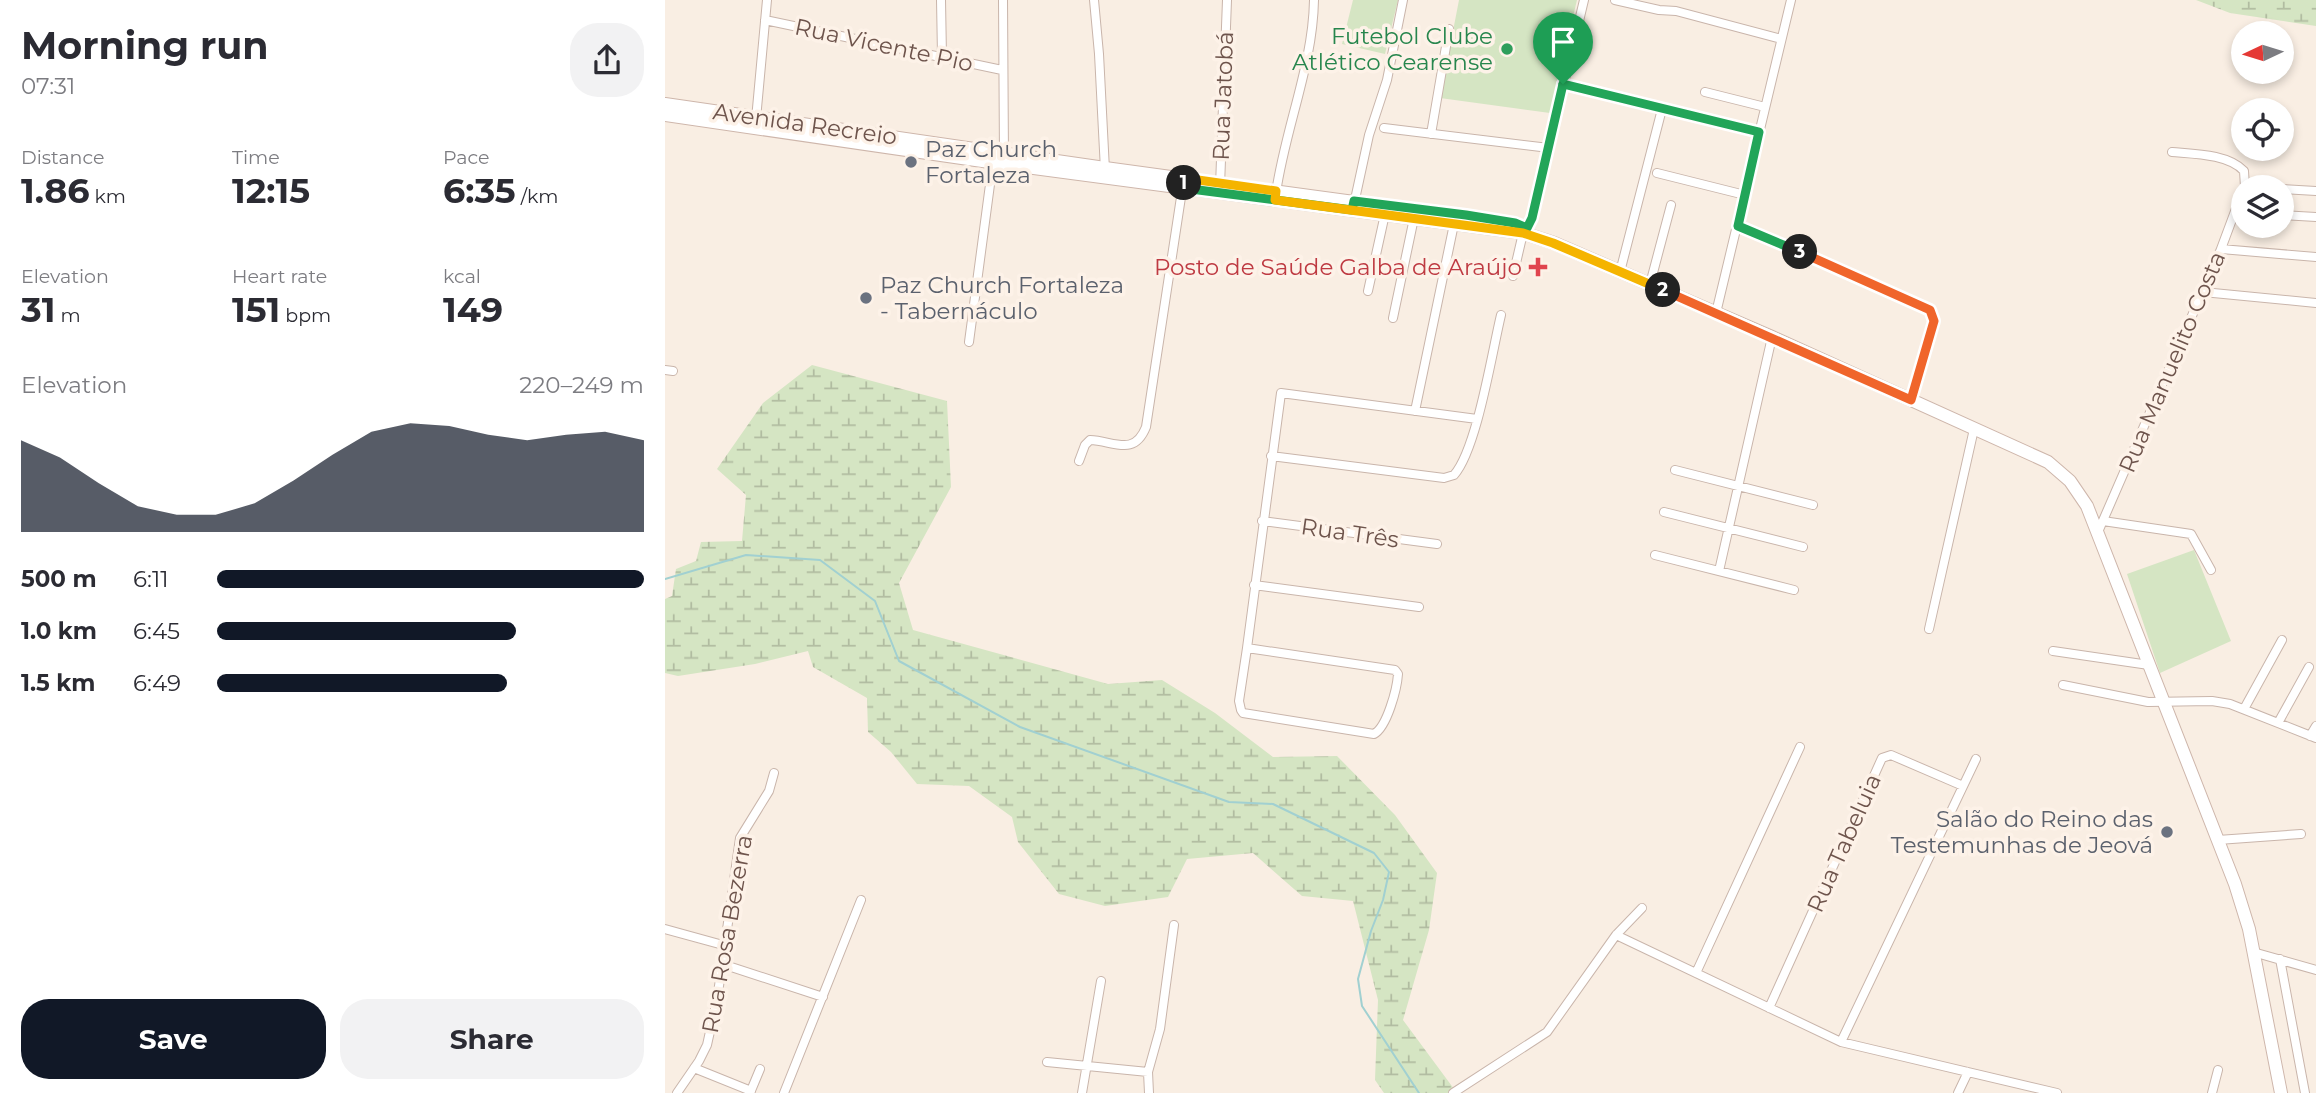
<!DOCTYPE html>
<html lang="en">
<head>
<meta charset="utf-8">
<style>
	body { margin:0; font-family:Montserrat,sans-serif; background:#f2f2f3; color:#2b2b33; height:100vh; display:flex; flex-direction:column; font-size:26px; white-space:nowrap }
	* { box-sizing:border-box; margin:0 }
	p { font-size:23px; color:#7c7c81 }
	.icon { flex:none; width:38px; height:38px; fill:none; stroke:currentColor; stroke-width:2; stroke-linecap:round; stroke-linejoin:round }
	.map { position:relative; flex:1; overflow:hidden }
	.panel { display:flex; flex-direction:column; background:#fff; width:665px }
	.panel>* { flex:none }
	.needle { width:46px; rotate:266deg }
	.tools { position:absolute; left:1566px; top:21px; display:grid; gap:14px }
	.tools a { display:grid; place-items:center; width:63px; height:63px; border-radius:50%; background:#fff; box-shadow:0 4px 10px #0003; font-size:35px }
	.pin { position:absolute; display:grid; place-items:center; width:60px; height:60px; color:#fff; margin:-72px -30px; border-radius:50% 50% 50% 0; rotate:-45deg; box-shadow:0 0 7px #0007 }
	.pin .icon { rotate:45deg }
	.km { position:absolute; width:35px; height:35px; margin:-18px; border-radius:50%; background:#222; color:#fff; font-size:19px; line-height:35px; text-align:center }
	.round { display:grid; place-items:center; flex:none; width:74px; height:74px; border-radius:28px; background:#f2f2f3 }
	.head { display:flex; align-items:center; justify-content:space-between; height:119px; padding:0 21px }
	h1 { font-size:38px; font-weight:700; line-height:52px }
	.metrics { display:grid; grid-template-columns:repeat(3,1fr); gap:10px; height:119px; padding:7px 21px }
	.metrics div { display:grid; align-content:center }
	.metrics b { font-size:35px; font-weight:700 }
	.metrics small { font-size:19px; font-weight:400 }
	.metrics p { font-size:19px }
	.chart { height:196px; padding:14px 21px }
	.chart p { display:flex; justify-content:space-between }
	.chart svg { width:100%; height:126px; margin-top:7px; fill:#111827; opacity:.7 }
	.primary-button { display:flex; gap:14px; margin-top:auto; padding:14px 21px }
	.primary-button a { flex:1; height:80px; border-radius:28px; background:#111827; color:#fff; font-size:28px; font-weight:700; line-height:80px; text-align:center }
	.primary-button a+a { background:#f2f2f3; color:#2b2b33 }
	ul { padding:0 21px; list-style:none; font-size:23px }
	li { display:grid; grid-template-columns:112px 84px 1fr; align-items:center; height:52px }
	li i { height:18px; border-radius:9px; background:#111827 }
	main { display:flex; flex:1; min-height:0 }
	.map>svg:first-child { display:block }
	.green { fill:#d5e5c3 }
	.wetland { fill:url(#wetland-marsh) }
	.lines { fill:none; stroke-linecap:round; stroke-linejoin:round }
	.stream { stroke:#a1d0d1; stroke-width:2 }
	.minor-casing { stroke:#c9b5ab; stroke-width:10 }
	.secondary-casing { stroke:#ceb6ab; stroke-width:14 }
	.minor { stroke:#fff; stroke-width:8 }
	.secondary { stroke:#fff; stroke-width:12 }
	.split-1-casing { stroke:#fff; stroke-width:14 }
	.split-2-casing { stroke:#fff; stroke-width:14 }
	.split-3-casing { stroke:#fff; stroke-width:14 }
	.split-4-casing { stroke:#fff; stroke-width:14 }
	.split-1 { stroke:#22a559; stroke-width:9 }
	.split-2 { stroke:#f5b400; stroke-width:9 }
	.split-3 { stroke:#f0652b; stroke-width:9 }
	.split-4 { stroke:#22a559; stroke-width:9 }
	.leisure-dot { fill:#2e9e5b; stroke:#fdf2e8; stroke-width:2.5 }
	.worship-dot { fill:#6b7280; stroke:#fdf2e8; stroke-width:2.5 }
	.health-dot { fill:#e0444e; stroke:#fdf2e8; stroke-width:2.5 }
	.labels { text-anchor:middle; stroke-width:7; stroke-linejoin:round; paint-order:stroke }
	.leisure-label { font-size:23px; fill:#27864d; stroke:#fdf2e8; text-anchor:end }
	.street-label { font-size:23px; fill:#6e544c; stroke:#fdf2e8 }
	.worship-label { font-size:23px; fill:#5b616d; stroke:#fdf2e8; text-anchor:start }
	.health-label { font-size:23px; fill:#be3a42; stroke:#fdf2e8; text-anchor:end }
</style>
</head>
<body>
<main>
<section class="panel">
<div class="head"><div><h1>Morning run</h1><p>07:31</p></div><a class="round"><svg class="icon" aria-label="share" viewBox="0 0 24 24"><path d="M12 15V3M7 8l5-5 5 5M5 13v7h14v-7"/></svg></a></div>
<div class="metrics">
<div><p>Distance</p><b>1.86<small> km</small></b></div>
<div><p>Time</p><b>12:15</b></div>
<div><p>Pace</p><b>6:35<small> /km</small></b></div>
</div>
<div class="metrics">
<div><p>Elevation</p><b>31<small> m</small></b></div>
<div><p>Heart rate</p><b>151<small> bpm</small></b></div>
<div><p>kcal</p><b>149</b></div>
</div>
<div class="chart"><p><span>Elevation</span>220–249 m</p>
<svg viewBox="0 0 160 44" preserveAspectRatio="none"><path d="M0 44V12L10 18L20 27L30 35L40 38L50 38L60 34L70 26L80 17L90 9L100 6L110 7L120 10L130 12L140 10L150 9L160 12V44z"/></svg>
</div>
<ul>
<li><b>500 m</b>6:11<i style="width:100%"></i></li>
<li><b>1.0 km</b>6:45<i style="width:70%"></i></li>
<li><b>1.5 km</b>6:49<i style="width:68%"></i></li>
</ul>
<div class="primary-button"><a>Save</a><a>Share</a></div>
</section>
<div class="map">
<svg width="1651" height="1093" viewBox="0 0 1651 1093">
	<defs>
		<pattern id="wetland-marsh" width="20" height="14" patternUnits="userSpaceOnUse" patternTransform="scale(1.75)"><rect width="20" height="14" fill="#d5e5c3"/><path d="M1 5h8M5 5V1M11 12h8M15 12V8" fill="none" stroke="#b1bca1"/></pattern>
	</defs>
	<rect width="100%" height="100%" fill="#f9eee3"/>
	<path class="green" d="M688 0H733L720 54 677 44Z
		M794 0H912L885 113 775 98Z
		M1529 550 1566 641 1495 673 1462 574Z"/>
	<path class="wetland" d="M1531 0H1651V26L1565 13Z
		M147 365 282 401 286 487 234 583 248 630 443 684 497 680 550 713 608 757 672 756 730 815 772 873 764 930 738 1020 792 1093H719L710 1080 713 1000 688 901 637 896 588 853 522 859 503 897 440 906 394 894 353 842 347 817 304 786 252 784 226 752 203 732 202 698 148 667 143 651 90 664 13 676 0 673V599L7 596 11 569 31 561 36 542 77 541 81 495 52 469 98 403Z"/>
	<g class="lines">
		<path class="stream" d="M0 579 81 555 155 560 210 601 234 661 355 727 564 802 608 804 709 853 724 872 718 900 706 931 693 979 697 1006 754 1093"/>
		<defs>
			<path id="minor" d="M276 0 277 56
				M338 0 339 158
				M429 0 434 54 440 170
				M950 0 994 10 1011 11 1116 39
				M100 20 337 70
				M898 84 1094 132
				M1040 92 1100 107
				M91 119 102 0
				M719 128 884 148
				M766 134 784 29
				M1507 152C1529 154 1563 154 1579 171L1580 187
				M992 173 1080 195
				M555 186 562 0
				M1617 189 1651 191
				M611 193C620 129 648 65 649 0
				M689 204 704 135 722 80 738 0
				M1617 215 1651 217
				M1073 226 1265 310 1269 322 1246 400
				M862 228 867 218 919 0
				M1556 249 1651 257
				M955 272 997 109
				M848 276 858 233
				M985 284 1006 205
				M703 291 720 214
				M1538 292 1651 303
				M1051 313 1126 0
				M728 318 749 218
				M304 342 328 162
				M0 370 8 371
				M750 411 789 224
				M606 456 779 478 789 475C812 449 827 352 836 315
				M414 461 420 445 425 440C449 441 469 457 481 427L518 184
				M1010 470 1148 505
				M999 512 1138 547
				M597 521 772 544
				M1438 521 1526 534 1546 570
				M1433 532 1556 249 1578 190
				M990 555 1129 590
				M1054 571 1107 337
				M589 585 754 607
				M1264 629 1309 429
				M582 648 574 701 576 710 578 713 709 734C722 727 732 689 733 674L730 670 582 648 616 393 812 419
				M1388 651 1484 665
				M1398 685 1483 702 1547 701 1565 704 1651 738
				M1579 709 1617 640
				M1613 723 1644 667
				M1645 736 1651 726
				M1553 840 1636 834
				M0 929 58 945
				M951 935 1176 1042 1392 1093
				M1588 952 1651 970
				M1615 959 1640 1093
				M57 964 158 997
				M1031 973 1135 747
				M1104 1008 1217 758 1226 755 1298 786
				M1176 1042 1311 759
				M382 1062 483 1072
				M29 1068 86 1091
				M12 1093 34 1061 42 1045 52 1000 75 838 104 791 109 773
				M85 1093 95 1069
				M119 1093 196 900
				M417 1093 436 981
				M484 1093 483 1072 495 1029 509 925
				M788 1093 882 1032 951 935 977 908
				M1293 1093 1303 1072
				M1547 1093 1553 1070"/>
			<path id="secondary" d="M0 104 440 168 851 224
				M0 115 338 164 858 233 889 243 1107 337 1383 462 1405 481 1422 506 1570 884 1584 929 1616 1093"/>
		</defs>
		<use href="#minor" class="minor-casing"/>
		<use href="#secondary" class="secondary-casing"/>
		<use href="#minor" class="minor"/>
		<use href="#secondary" class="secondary"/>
	</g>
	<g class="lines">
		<defs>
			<path id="split-1" d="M519 183 518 188 687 210 689 201 801 215 850 223 862 228 867 218 898 84"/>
			<path id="split-2" d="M519 183V178L611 191 610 200 858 233 888 243 998 290"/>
			<path id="split-3" d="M998 290 1246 400 1269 321 1265 310 1135 252"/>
			<path id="split-4" d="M898 84 1094 132 1073 226 1135 252"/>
		</defs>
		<use href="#split-1" class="split-1-casing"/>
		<use href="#split-2" class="split-2-casing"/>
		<use href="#split-3" class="split-3-casing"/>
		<use href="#split-4" class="split-4-casing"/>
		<use href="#split-1" class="split-1"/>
		<use href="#split-2" class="split-2"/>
		<use href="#split-3" class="split-3"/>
		<use href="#split-4" class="split-4"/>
	</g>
	<circle class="leisure-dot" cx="842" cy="49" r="7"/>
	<g class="worship-dot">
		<circle cx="246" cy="162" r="7"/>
		<circle cx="201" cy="298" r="7"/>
		<circle cx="1502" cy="832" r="7"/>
	</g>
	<path class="health-dot" d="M869.5 256.5h7v7h7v7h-7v7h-7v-7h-7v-7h7z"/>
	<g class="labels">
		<g class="leisure-label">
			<text x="828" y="44">Futebol Clube<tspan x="828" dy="26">Atlético Cearense</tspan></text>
		</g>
		<g class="street-label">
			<text transform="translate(219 45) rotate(12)" y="8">Rua Vicente Pio</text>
			<text transform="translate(558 96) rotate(-88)" y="8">Rua Jatobá</text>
			<text transform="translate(140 124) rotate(8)" y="8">Avenida Recreio</text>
			<text transform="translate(1507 362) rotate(-67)" y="8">Rua Manuelito Costa</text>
			<text transform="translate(685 533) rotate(8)" y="8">Rua Três</text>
			<text transform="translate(1179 843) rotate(-66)" y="8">Rua Tabeluia</text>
			<text transform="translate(62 934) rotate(-80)" y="8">Rua Rosa Bezerra</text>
		</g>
		<g class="worship-label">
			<text x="260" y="157">Paz Church<tspan x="260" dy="26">Fortaleza</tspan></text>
			<text x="215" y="293">Paz Church Fortaleza<tspan x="215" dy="26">- Tabernáculo</tspan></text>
			<text x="1488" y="827" text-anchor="end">Salão do Reino das<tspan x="1488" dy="26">Testemunhas de Jeová</tspan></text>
		</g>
		<g class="health-label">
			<text x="857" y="275">Posto de Saúde Galba de Araújo</text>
		</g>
	</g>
</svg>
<div class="tools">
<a><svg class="needle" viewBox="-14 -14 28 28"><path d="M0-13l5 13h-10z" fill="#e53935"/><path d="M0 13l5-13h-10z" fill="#7c7c81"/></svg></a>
<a><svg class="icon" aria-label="locate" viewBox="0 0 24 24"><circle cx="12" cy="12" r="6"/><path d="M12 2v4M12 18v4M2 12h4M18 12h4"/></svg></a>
<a><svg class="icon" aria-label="layers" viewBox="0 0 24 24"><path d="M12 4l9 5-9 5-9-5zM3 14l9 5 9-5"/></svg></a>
</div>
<div class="pin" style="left:898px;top:84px;background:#1e9e55"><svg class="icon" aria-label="arrive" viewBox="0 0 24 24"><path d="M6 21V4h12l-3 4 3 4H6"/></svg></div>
<b class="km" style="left:519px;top:183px">1</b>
<b class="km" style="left:998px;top:290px">2</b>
<b class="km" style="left:1135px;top:252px">3</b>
</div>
</main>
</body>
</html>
